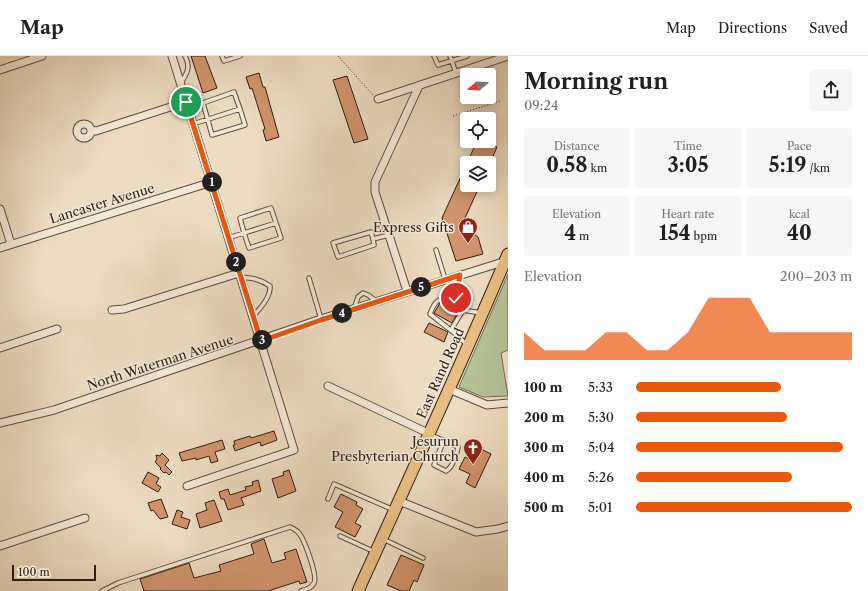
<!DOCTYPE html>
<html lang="en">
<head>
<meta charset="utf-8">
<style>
	body { margin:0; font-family:"Libre Caslon Text",serif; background:#f6f6f6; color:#202124; height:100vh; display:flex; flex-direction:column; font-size:15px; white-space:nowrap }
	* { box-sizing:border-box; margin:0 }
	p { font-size:13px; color:#757577 }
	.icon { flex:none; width:22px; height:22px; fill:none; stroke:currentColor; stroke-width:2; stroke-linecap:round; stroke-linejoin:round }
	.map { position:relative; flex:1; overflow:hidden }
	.side { display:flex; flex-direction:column; background:#fff; width:360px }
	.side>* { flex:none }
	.needle { width:26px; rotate:252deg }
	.controls { position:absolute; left:460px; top:12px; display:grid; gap:8px }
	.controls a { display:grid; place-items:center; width:36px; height:36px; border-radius:4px; background:#fff; box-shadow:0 2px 10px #0003; font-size:20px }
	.scale { position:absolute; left:12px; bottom:10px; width:84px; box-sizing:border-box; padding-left:4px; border:2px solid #311c10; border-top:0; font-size:11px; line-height:14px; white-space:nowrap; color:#311c10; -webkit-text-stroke:3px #f4e8d7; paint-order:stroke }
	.pin { position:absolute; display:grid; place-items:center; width:34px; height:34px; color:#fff; margin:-17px; border:2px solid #fff; border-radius:50%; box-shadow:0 1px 4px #0007 }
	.km { position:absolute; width:20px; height:20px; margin:-10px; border-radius:50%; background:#222; color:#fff; font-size:11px; line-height:20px; text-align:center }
	.round { display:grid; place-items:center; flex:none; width:42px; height:42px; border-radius:4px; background:#f6f6f6 }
	.head { display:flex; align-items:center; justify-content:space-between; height:68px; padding:0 16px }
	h1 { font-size:22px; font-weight:800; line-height:30px }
	.metrics { display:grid; grid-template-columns:repeat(3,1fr); gap:6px; height:68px; padding:4px 16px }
	.metrics div { display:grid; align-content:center; border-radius:4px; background:#f6f6f6; text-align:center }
	.metrics b { font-size:20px; font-weight:800 }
	.metrics small { font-size:11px; font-weight:400 }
	.metrics p { font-size:11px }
	.chart { height:112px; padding:8px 16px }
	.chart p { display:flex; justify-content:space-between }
	.chart svg { width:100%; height:72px; margin-top:4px; fill:#ea580c; opacity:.7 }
	ul { padding:0 16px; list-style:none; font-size:13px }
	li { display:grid; grid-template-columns:64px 48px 1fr; align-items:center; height:30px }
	li i { height:10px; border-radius:5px; background:#ea580c }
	header { display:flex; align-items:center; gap:24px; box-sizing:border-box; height:56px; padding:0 20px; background:#fff; border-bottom:1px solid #e0e0e0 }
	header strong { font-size:19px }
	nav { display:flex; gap:22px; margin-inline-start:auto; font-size:14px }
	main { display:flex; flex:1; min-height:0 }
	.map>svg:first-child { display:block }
	.green { fill:#b5c196; stroke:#736e53 }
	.building { fill:#d1946d; stroke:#311c10 }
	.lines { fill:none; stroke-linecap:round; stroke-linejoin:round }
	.lane-casing { stroke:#604c3c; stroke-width:5.5 }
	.street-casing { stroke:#604c3c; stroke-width:9 }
	.primary-casing { stroke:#311c10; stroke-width:13 }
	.path { stroke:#311c10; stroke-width:1; stroke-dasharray:1 2; stroke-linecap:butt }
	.lane { stroke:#f4e8d7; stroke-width:3.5 }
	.street { stroke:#f4e8d7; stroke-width:7 }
	.primary { stroke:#e7be81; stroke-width:11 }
	.route-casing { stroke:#fff; stroke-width:8 }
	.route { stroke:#ea580c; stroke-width:5 }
	.labels { text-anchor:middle; stroke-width:3; stroke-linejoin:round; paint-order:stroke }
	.street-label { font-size:13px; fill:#311c10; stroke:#f4e8d7 }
	.poi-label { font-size:13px; fill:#311c10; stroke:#f4e8d7; text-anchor:end }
</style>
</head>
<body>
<header>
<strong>Map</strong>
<nav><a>Map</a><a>Directions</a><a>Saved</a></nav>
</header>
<main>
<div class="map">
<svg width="508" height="535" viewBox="0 0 508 535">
	<rect width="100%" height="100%" fill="#eedcc2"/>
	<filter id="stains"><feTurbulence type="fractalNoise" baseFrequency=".005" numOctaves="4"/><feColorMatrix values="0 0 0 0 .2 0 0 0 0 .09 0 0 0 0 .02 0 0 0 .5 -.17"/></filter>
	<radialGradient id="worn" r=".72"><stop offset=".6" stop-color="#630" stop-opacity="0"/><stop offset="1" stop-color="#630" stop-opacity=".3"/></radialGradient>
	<path class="green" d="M508 218V294L501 297 508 340 483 341 459 331Z"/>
	<path class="building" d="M191 0H205L217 32 203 37Z
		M259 17 263 31H265L279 81 266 85 263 74 265 73 252 32 250 33 246 21Z
		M347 20 368 83 354 87 333 24Z
		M477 85H484L497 91 490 107H467Z
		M467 107V129H480L460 173 465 177 471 176 478 181 483 198 456 205 442 162Z
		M440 247 458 256 452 267 434 257Z
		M429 267 448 276 444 286 424 276Z
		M274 375 277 384 261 390 260 386 235 395 233 389H235L234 385 250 380 251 382Z
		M222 384 225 393 215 396 218 405 211 407 209 400 196 404V402L182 405 179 397Z
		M481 393 491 398 475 432 466 427 470 418 459 413 465 401 475 406Z
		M162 397 169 404 165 409 172 416 169 419 166 416 164 417 160 413 161 412 155 406 157 403 156 399 160 400Z
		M289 414 296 435 278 442 272 423 284 419 283 416Z
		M148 416 159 422 156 428 161 431 158 436 142 427Z
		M258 424 261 435 241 442 244 449 228 454 224 443H221L219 436 228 433 230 439 246 434 245 431 253 429 252 426Z
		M341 438 357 446 356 449 363 453 355 467 361 470 355 481 335 471 343 456 334 451Z
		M161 443 168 461 160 463 153 454 151 455 148 447Z
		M214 444 222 465 200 472 196 458 207 454 205 447Z
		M177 454 183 456 181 461 190 464 187 473 172 468Z
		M264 483 272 507 286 503 284 497 296 493 307 526 300 528 299 525 268 535H144L140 523 189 507 194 522 221 515 219 509 254 498 251 488Z
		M401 499 424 509 417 526 414 524 409 535H401L387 529Z"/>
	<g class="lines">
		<defs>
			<path id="lane" d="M222 0 224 5 240 0
				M434 0 438 9 467 0
				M450 0 456 17
				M181 27C187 17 191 11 185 0
				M193 68 240 53 245 69 212 79 203 47 234 36 240 53
				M228 182 244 177 249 192 281 182 271 152 240 162 244 177 276 167
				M373 183 371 176 333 187 338 201 374 189 373 183 389 179
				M436 194 445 223
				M460 220 456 242C440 243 436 241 430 258L457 279 466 288
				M240 221C252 222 260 223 270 230 271 241 260 253 253 260
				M309 222 321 263
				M456 242 463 254 481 257
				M354 253 358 241 363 237 368 239 376 245
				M451 274 463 254
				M431 379 458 391C457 398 453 411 446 415L434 409 444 384
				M328 443 334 428 394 454
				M340 480 375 496
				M383 483 423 502
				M102 535 118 527 290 471C292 472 296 474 298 476 304 482 318 520 314 527 312 532 305 534 301 535"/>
			<path id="street" d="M172 0 294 394 187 430
				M0 14 42 0
				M378 43 508 0
				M77 75a7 7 0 1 1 14 0a7 7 0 1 1-14 0Z
				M91 74 96 75 186 46
				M0 153 11 188
				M0 192 212 126
				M407 235 375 136V126L419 30
				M112 254 124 253 239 217
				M0 292 57 273
				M328 330 428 377
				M449 333 487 349 508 347
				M0 367 54 354 321 263 506 205
				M399 445 476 476 498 473 508 470
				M0 490 85 462"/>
			<path id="primary" d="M358 535C409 423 460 311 508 198"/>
		</defs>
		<use href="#lane" class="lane-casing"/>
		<use href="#street" class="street-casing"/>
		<use href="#primary" class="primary-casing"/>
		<path class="path" d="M338 0 373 39
			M453 60 500 45"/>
		<use href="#lane" class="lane"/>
		<use href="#street" class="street"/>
		<use href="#primary" class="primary"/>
	</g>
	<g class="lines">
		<defs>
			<path id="route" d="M186 46 261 285 321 264 460 219 456 242"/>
		</defs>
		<use href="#route" class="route-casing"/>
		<use href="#route" class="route"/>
	</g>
	<defs>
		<symbol id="shop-pin" viewBox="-11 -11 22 30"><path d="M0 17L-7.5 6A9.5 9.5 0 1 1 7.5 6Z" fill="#8f2418" stroke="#f4e8d7"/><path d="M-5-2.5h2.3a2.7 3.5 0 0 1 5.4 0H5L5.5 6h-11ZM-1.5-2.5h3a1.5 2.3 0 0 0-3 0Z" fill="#fff"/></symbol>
		<symbol id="church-pin" viewBox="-11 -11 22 30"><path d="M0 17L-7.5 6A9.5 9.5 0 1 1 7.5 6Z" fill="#8f2418" stroke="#f4e8d7"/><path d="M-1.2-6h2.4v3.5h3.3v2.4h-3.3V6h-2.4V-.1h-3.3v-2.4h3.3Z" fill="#fff"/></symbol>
	</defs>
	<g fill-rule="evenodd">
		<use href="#shop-pin" x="457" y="160" width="22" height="30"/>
		<use href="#church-pin" x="462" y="381" width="22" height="30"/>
	</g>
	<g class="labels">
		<g class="street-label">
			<text transform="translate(102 147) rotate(-17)" y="5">Lancaster Avenue</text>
			<text transform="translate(160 306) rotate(-18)" y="5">North Waterman Avenue</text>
			<text transform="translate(440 317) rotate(-66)" y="5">East Rand Road</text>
		</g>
		<g class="poi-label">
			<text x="454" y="176">Express Gifts</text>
			<text x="459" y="390">Jesurun<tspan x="459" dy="15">Presbyterian Church</tspan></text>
		</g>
	</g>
	<rect width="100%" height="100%" filter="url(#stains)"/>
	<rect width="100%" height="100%" fill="url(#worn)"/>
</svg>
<div class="controls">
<a><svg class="needle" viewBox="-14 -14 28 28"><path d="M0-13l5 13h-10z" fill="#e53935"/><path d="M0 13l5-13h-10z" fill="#757577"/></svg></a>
<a><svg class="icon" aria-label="locate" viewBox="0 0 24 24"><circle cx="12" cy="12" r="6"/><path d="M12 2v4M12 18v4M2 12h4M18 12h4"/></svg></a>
<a><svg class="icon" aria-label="layers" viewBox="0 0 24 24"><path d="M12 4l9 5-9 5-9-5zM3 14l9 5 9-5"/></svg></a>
</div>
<div class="scale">100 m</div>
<div class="pin" style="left:186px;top:46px;background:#1e9e55"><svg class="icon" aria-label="arrive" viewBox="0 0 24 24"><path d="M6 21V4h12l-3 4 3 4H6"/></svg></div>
<div class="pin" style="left:456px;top:242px;background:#d93025"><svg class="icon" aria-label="check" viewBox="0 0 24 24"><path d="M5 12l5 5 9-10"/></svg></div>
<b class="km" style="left:212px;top:126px">1</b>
<b class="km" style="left:236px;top:206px">2</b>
<b class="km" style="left:262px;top:284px">3</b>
<b class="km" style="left:342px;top:257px">4</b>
<b class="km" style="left:421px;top:231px">5</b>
</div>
<section class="side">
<div class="head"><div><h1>Morning run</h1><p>09:24</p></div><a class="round"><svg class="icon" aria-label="share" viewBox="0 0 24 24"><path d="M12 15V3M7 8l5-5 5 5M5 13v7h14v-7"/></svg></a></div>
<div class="metrics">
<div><p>Distance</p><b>0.58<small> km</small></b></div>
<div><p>Time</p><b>3:05</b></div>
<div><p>Pace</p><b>5:19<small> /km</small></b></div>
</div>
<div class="metrics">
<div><p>Elevation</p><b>4<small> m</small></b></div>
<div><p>Heart rate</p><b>154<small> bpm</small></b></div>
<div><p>kcal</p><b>40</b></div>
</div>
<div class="chart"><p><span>Elevation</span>200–203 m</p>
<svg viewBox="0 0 160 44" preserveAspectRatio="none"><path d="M0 44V27L10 38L20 38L30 38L40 27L50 27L60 38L70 38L80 27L90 6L100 6L110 6L120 27L130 27L140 27L150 27L160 27V44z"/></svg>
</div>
<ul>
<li><b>100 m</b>5:33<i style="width:67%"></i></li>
<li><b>200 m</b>5:30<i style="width:70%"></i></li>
<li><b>300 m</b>5:04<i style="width:96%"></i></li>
<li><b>400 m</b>5:26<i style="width:72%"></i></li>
<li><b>500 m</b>5:01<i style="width:100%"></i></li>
</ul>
</section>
</main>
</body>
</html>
